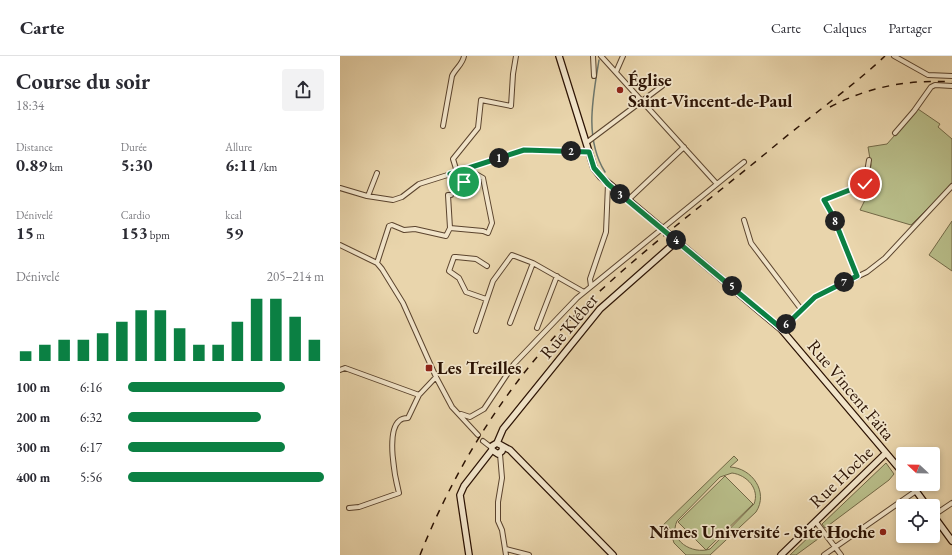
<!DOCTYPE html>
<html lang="fr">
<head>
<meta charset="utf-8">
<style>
	body { margin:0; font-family:"EB Garamond",serif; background:#f2f2f3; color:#2b2b33; height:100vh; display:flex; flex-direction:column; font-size:15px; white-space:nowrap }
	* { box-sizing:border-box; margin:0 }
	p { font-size:13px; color:#7c7c81 }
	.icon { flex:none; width:22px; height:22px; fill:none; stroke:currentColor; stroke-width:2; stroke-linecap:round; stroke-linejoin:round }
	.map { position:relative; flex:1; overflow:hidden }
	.details { display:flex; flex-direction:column; background:#fff; width:340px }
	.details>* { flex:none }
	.needle { width:26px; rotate:292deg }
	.tools { position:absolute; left:556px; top:391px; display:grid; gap:8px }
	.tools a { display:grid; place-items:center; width:44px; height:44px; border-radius:4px; background:#fff; box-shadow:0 2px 6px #0003; font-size:20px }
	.pin { position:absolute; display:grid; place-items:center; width:34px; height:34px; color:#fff; margin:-17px; border:2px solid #fff; border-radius:50%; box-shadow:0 1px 4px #0007 }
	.km { position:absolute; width:20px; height:20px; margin:-10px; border-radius:50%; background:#222; color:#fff; font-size:11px; line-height:20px; text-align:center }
	.round { display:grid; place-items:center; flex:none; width:42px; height:42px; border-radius:4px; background:#f2f2f3 }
	.head { display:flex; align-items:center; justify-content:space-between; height:68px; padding:0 16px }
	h1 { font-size:22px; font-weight:700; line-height:30px }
	.figures { display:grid; grid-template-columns:repeat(3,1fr); gap:6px; height:68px; padding:4px 16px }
	.figures div { display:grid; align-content:center }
	.figures b { font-size:17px; font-weight:700 }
	.figures small { font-size:11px; font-weight:400 }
	.figures p { font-size:11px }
	.chart { height:112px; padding:8px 16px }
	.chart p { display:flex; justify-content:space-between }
	.chart svg { width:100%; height:72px; margin-top:4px; stroke:#0b8043; stroke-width:6 }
	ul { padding:0 16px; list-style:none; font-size:13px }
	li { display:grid; grid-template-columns:64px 48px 1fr; align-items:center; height:30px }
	li i { height:10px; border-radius:5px; background:#0b8043 }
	header { display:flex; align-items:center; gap:24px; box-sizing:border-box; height:56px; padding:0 20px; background:#fff; border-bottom:1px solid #e1e1e2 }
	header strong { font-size:19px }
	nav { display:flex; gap:22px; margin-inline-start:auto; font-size:14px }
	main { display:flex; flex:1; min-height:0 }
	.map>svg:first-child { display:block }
	.green { fill:#b8bd89; stroke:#726846; fill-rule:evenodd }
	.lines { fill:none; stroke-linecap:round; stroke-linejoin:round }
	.stream { stroke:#6d766b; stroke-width:1.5 }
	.street-casing { stroke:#5b442e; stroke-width:6 }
	.secondary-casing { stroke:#2c1304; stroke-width:8 }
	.street { stroke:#f1e4c9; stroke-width:4 }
	.secondary { stroke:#f1e4c9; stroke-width:5.5 }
	.rail { stroke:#2c1304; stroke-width:1.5; stroke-dasharray:7 7; stroke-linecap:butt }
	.route-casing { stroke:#fff; stroke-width:8 }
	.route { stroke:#0b8043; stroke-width:5 }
	.poi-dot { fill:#8f2418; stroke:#f1e4c9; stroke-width:1.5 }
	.labels { text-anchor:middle; stroke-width:3.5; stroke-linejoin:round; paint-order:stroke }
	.poi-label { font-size:18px; font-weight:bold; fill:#2c1304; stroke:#f1e4c9; text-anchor:start }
	.street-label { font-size:18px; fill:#2c1304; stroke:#f1e4c9 }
</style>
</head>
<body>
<header>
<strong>Carte</strong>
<nav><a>Carte</a><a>Calques</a><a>Partager</a></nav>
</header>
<main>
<section class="details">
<div class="head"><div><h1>Course du soir</h1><p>18:34</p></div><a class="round"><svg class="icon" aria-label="share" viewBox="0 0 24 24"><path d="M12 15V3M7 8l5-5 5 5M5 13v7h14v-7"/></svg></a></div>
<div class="figures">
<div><p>Distance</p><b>0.89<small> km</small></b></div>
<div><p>Durée</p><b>5:30</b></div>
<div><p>Allure</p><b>6:11<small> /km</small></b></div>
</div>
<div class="figures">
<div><p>Dénivelé</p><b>15<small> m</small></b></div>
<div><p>Cardio</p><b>153<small> bpm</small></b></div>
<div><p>kcal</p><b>59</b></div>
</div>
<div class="chart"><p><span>Dénivelé</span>205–214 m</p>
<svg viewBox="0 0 160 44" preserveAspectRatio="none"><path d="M5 44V38M15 44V34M25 44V31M35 44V31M45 44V27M55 44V20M65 44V13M75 44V13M85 44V24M95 44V34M105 44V34M115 44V20M125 44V6M135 44V6M145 44V17M155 44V31"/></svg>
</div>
<ul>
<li><b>100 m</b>6:16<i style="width:80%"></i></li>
<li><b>200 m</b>6:32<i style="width:68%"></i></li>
<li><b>300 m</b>6:17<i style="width:80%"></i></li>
<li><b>400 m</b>5:56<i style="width:100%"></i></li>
</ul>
</section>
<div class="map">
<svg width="612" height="499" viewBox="0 0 612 499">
	<rect width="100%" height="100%" fill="#e9d5ac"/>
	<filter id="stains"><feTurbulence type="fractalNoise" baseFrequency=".005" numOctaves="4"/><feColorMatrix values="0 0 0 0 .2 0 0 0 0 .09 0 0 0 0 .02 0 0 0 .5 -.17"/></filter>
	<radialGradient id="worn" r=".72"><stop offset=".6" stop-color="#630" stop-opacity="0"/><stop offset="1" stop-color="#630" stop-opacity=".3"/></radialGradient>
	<path class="green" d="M578 53 600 68 598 71 612 83V128L571 169 520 154 528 138 526 137 531 109 528 91 547 88Z
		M612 165V215L589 199Z
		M394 400 398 404 390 411C412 412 429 436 416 456L370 499H346L334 487 329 471 321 479 317 475ZM392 417C407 419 420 433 414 448L370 493C352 499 328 484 337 465L380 421Z
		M546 407 554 418 549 424 485 472 482 468Z
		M385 420 413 448 366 494 338 466Z
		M477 473 482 480 456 499H450Z"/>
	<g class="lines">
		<path class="stream" d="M259 4C253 41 244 82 265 116"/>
		<defs>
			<path id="street" d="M253 0 254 20
				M261 0 377 128
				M554 0 588 19 612 20
				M276 16 283 0
				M103 70 112 20C115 13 123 8 124 0
				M555 77 574 55 591 31 595 29 612 30
				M246 87 322 30
				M117 116 184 94 249 96
				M110 118C112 123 113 128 120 128L136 118 143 122 152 167 148 177 143 175 110 172 108 139H111
				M0 132 27 140 53 144 62 141 79 128 117 116 113 103 138 72 141 44 171 50 173 18 176 0
				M28 140 37 117
				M288 144 344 91
				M404 164 411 187 461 253
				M0 189 37 207 42 213 63 247 96 321 112 351 138 379
				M37 207 49 170 52 169 64 174 75 173 106 180 110 172
				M517 220 493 160 484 144 525 128 529 104
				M251 230 250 223 266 176 268 128
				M146 243 126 236 119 222 109 215 114 201H116L136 203 147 210
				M170 267 193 207
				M197 272 217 220
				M441 273 475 241 527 216 545 202 612 130
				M136 275 153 225 172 199 193 207 244 236
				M0 314 5 312 79 339
				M121 358 130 361 144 353 174 308 237 242 404 106
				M143 385 152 392
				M160 398 162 422 158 446V465L162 474 166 499
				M9 452 19 451 59 437C55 422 46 376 59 365 61 363 65 362 68 362L79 339 96 321
				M594 459 612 447
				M476 466 501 499
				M166 493 189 499
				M484 499 576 435"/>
			<path id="secondary" d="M219 0 254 112 261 121 441 273 563 417
				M157 387 163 373 260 253 337 185
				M163 391 162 395 158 398 152 394V390L157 387 170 394 273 499
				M571 428 587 450
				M593 459 612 485
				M129 499 120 439 124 430 152 394
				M441 499 546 397"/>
		</defs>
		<use href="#street" class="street-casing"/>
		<use href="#secondary" class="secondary-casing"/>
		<use href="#street" class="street"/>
		<use href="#secondary" class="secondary"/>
		<path class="rail" d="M490 51C528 31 569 23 612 26
			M80 499C116 409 169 325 238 256 300 195 371 143 437 88 473 58 511 32 545 0"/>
	</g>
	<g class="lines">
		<defs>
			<path id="route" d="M124 126 120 128 115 127 110 118 184 94 249 96 254 112 268 128 442 273 475 241 517 220 493 160 484 144 525 128"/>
		</defs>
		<use href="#route" class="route-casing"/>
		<use href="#route" class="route"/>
	</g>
	<g class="poi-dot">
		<circle cx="280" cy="34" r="4"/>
		<rect x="85" y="308" width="8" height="8" rx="2"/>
		<circle cx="543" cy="476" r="4"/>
	</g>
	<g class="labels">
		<g class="poi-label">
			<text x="288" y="30">Église<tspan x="288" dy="21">Saint-Vincent-de-Paul</tspan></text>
			<text x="97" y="318">Les Treilles</text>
			<text x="535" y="482" text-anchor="end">Nîmes Université - Site Hoche</text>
		</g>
		<g class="street-label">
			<text transform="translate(229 270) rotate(-50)" y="6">Rue Kléber</text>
			<text transform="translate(511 334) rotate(50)" y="6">Rue Vincent Faïta</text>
			<text transform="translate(501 421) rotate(-44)" y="6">Rue Hoche</text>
		</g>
	</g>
	<rect width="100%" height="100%" filter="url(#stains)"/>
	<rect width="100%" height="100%" fill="url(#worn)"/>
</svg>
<div class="tools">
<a><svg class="needle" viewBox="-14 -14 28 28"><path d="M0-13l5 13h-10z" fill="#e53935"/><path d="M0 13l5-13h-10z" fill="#7c7c81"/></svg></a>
<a><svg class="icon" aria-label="locate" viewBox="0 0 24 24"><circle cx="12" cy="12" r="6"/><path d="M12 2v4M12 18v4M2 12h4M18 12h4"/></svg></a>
</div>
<div class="pin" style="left:124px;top:126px;background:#1e9e55"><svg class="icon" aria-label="arrive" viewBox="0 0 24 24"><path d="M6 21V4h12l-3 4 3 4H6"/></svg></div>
<div class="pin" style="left:525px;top:128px;background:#d93025"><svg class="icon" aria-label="check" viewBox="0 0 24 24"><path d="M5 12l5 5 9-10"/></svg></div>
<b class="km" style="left:159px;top:102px">1</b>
<b class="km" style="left:231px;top:95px">2</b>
<b class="km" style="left:280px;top:138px">3</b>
<b class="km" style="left:336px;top:184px">4</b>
<b class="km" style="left:392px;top:230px">5</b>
<b class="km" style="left:446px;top:268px">6</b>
<b class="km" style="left:504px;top:226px">7</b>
<b class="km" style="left:495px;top:165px">8</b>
</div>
</main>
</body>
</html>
